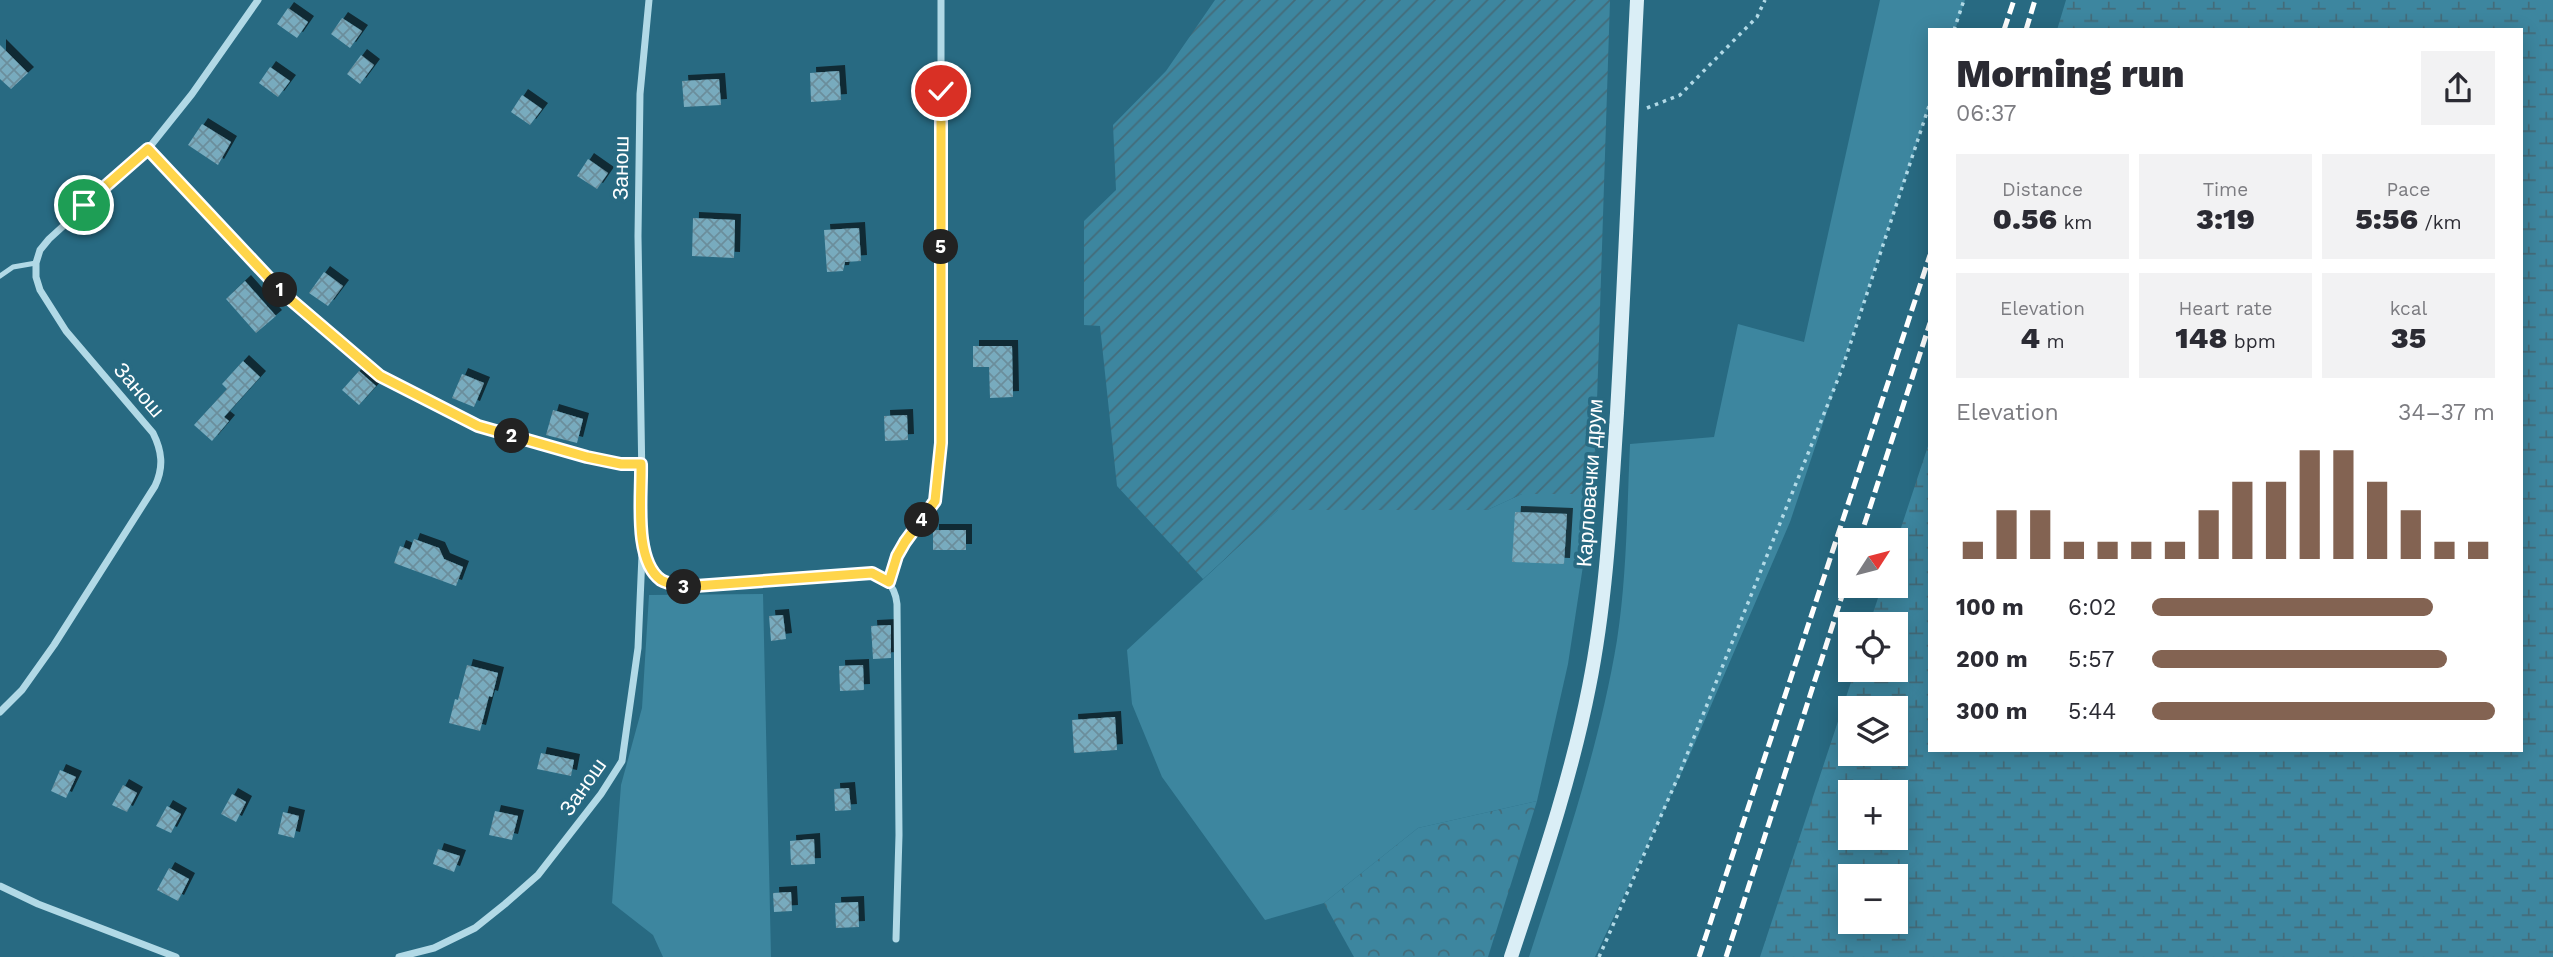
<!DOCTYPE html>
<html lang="en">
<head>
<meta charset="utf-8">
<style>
	body { margin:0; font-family:"Work Sans",sans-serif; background:#f2f2f3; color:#2b2b33; height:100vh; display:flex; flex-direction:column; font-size:26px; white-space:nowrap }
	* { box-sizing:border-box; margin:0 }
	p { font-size:23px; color:#7c7c81 }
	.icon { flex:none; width:38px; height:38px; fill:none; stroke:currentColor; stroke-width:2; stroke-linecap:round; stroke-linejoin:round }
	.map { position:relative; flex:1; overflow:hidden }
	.panel { position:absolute; left:1928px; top:28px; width:595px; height:724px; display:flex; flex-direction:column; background:#fff; border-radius:0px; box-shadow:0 4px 18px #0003 }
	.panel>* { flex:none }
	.needle { width:46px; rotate:54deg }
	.fabs { position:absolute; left:1838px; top:528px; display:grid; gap:14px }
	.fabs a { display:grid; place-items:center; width:70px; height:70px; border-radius:0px; background:#fff; box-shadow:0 4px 18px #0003; font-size:35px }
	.pin { position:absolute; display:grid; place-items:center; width:60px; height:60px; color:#fff; margin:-30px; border:4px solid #fff; border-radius:50%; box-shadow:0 2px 7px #0007 }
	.km { position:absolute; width:35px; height:35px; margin:-18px; border-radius:50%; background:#222; color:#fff; font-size:19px; line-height:35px; text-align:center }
	.round { display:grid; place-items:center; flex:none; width:74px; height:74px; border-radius:0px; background:#f2f2f3 }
	.head { display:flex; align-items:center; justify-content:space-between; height:119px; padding:0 28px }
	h1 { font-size:38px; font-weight:800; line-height:52px }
	.stats { display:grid; grid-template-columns:repeat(3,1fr); gap:10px; height:119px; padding:7px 28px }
	.stats div { display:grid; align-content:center; border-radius:0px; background:#f2f2f3; text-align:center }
	.stats b { font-size:30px; font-weight:800 }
	.stats small { font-size:19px; font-weight:400 }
	.stats p { font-size:19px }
	.chart { height:196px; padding:14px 28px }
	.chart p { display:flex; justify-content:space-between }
	.chart svg { width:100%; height:126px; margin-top:7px; stroke:#836352; stroke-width:6 }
	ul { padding:0 28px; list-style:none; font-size:23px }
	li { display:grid; grid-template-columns:112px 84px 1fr; align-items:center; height:52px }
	li i { height:18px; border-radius:9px; background:#836352 }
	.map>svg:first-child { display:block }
	.grass { fill:#3d869f }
	.forest { fill:url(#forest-crowns) }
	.wetland { fill:url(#wetland-marsh); fill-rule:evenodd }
	.garden { fill:url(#garden-furrows) }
	.building { fill:url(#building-cross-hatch); filter:url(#shadow) }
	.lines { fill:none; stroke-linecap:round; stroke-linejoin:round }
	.path { stroke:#b1d9e6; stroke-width:3.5; stroke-dasharray:3.5 5; stroke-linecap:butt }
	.service { stroke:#b1d9e6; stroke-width:5 }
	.minor { stroke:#b1d9e6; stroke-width:7 }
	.secondary { stroke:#daeef6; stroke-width:14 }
	.rail { stroke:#fff; stroke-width:5; stroke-dasharray:12 5; stroke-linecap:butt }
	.route-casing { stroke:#fff; stroke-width:14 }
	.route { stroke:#ffd54a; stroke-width:9 }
	.labels { text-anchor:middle; stroke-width:7; stroke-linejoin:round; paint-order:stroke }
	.street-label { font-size:21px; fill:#fff; stroke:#286a82 }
</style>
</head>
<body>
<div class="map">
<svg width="2553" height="957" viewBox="0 0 2553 957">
	<defs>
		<pattern id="forest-crowns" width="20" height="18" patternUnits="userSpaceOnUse" patternTransform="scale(1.75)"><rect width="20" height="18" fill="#3d869f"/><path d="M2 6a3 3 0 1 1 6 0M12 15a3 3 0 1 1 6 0" fill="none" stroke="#446c7a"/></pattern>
		<pattern id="wetland-marsh" width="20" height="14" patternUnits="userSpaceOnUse" patternTransform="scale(1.75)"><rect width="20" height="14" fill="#3d869f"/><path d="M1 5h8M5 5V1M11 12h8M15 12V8" fill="none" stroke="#446c7a"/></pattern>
		<pattern id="garden-furrows" width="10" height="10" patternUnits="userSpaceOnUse" patternTransform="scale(1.75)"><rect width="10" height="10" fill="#3d869f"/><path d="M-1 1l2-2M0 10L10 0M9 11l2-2" fill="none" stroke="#446c7a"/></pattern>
		<pattern id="building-cross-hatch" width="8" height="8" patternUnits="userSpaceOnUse" patternTransform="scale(1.75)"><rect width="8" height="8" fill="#78abbe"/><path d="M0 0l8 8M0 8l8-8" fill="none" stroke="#6b8e9c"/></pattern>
		<filter id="shadow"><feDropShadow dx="6" dy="-6" stdDeviation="0" flood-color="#0009"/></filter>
	</defs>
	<rect width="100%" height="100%" fill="#286a82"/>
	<path class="grass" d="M1880 0H1965L1955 30H1930V104L1790 522 1688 759 1595 957H1529C1563 852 1599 749 1617 640 1627 575 1627 508 1630 444L1714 437 1738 324 1804 342Z
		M1522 494H1594L1568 664 1537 801 1418 828 1324 903 1265 920 1162 777 1132 704 1127 650 1278 510H1487Z
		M763 594 771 957H663L653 935 612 903 621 785 642 708 649 595Z"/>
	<path class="forest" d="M1537 801 1488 957H1354L1324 903 1418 828Z"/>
	<path class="wetland" d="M2066 0H2553V957H1760L1855 670H1895V625H1869L1882 586H1895V546L1930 440V751H2522V30H2057ZM1850 709H1895V754H1850ZM1850 793H1895V838H1850ZM1850 877H1895V922H1850Z"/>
	<path class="garden" d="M1215 0H1610L1594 494H1522L1487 510H1278L1203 579 1117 486 1100 326 1084 325V221L1116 190 1113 125 1166 71Z"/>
	<path class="building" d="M288 8 308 22 297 38 277 24Z
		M342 18 362 31 350 48 331 34Z
		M0 45 28 73 11 89 0 79Z
		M361 55 374 65 360 84 347 74Z
		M270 67 290 81 278 97 259 83Z
		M839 71 841 100 811 102 810 73Z
		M719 79 721 105 684 107 682 81Z
		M522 95 542 109 530 125 511 112Z
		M202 124 231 142 218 165 188 145Z
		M588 159 608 173 597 189 577 176Z
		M693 218 735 220 734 258 692 256Z
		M859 228 861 261 845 262 843 271 827 272 824 230Z
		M324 272 343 286 328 306 309 293Z
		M245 281 276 316 256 333 226 299Z
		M973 346H1012L1013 397 990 398 989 367H973Z
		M243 361 260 377 224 417 229 421 212 441 194 425 227 389 222 384Z
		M359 371 376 386 359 405 342 390Z
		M462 374 484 383 474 407 452 398Z
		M553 410 583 419 577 443 546 435Z
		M907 415 908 440 885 441 884 416Z
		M1515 512 1567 514 1564 564 1512 562Z
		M933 530H966V550H933Z
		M414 539 439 548 444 559 463 567 456 586 394 563 400 546 410 550Z
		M783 615 786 639 771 641 769 616Z
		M891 625V658L873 659 871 626Z
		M467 665 498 673 492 697 489 696 480 731 449 723 455 699 458 700Z
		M863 665 864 690 840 691 839 666Z
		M1115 717 1117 750 1074 753 1072 720Z
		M541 753 574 760 571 776 537 769Z
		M60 770 76 777 66 798 51 791Z
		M123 785 137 793 127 812 112 805Z
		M849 788 851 810 835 811 834 789Z
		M232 794 246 802 236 822 221 814Z
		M167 806 181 814 171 833 156 826Z
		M495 811 518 816 512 840 489 835Z
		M283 812 299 816 294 838 278 834Z
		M814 839 815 864 791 865 790 841Z
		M438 849 460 856 454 872 433 864Z
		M169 868 189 879 178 901 157 890Z
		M791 892 792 911 774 912 773 893Z
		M858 902 859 927 836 928 835 903Z"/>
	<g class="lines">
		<path class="path" d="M1954 30 1964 0
			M1647 108 1680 95 1757 17 1765 0
			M1599 957 1678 777 1842 369 1930 103"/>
		<path class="service" d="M0 276 13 267 36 263"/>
		<path class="minor" d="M649 0 640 94 638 236 643 544C649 571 655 578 682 587L862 573C883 573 895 584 897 604L899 835 896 939
			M148 149 284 294 380 376 478 426 587 457 621 464H641
			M889 582 897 556 905 542 935 501 941 443V0
			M0 712 22 690 54 645 155 486C164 467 162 451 153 433L66 331 40 290 36 277V263L40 250 49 239 148 149 192 94 258 0
			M0 886 38 904 176 957
			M399 957 434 948 475 928 505 904 538 875 601 794 622 761 638 648 642 555"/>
		<path class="secondary" d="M1511 957C1540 869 1571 779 1589 687 1607 597 1611 505 1617 413 1625 275 1630 138 1637 0"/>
		<path class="rail" d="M2004 30 2014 0
			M2026 30 2035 0
			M1859 541 1930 323
			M1699 957 1930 255
			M1726 957 1850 571"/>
	</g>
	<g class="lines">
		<defs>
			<path id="route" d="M84 205 148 149 284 294 380 376 478 426 587 457 621 464H641C642 495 633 560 661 580 666 583 675 585 682 587L872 573 889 582 897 556 905 542 935 501 941 443V91"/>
		</defs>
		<use href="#route" class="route-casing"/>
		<use href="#route" class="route"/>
	</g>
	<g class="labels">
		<g class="street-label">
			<text transform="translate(621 168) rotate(-89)" y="7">Занош</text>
			<text transform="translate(139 390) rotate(49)" y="7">Занош</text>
			<text transform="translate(1590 483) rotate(-86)" y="7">Карловачки друм</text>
			<text transform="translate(583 787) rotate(-55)" y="7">Занош</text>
		</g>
	</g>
</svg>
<div class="fabs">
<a><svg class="needle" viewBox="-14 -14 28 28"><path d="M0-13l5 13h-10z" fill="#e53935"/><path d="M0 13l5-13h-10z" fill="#7c7c81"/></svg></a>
<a><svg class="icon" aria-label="locate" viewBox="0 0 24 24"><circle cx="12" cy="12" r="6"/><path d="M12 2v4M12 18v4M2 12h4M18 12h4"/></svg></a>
<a><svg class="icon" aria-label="layers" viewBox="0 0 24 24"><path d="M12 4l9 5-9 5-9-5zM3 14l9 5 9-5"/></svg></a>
<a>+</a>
<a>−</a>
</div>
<div class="pin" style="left:84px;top:205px;background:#1e9e55"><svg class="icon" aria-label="arrive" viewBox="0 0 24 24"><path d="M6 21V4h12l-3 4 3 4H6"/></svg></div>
<div class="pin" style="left:941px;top:91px;background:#d93025"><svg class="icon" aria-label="check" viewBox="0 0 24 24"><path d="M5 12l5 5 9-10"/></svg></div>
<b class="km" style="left:280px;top:290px">1</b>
<b class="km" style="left:512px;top:436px">2</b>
<b class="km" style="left:684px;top:587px">3</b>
<b class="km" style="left:922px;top:520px">4</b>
<b class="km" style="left:941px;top:247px">5</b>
<section class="panel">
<div class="head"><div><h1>Morning run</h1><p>06:37</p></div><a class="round"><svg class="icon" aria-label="share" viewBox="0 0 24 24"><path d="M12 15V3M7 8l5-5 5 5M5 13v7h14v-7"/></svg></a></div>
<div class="stats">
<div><p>Distance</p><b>0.56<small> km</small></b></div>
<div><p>Time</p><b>3:19</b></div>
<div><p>Pace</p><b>5:56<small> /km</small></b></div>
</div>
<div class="stats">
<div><p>Elevation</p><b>4<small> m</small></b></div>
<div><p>Heart rate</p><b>148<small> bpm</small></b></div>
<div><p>kcal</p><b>35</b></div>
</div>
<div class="chart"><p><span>Elevation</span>34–37 m</p>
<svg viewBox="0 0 160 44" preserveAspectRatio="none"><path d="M5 44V38M15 44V27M25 44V27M35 44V38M45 44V38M55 44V38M65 44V38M75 44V27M85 44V17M95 44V17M105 44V6M115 44V6M125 44V17M135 44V27M145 44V38M155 44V38"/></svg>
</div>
<ul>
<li><b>100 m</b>6:02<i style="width:82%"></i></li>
<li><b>200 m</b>5:57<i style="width:86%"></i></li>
<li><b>300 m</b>5:44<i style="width:100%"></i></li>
</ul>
</section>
</div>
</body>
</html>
